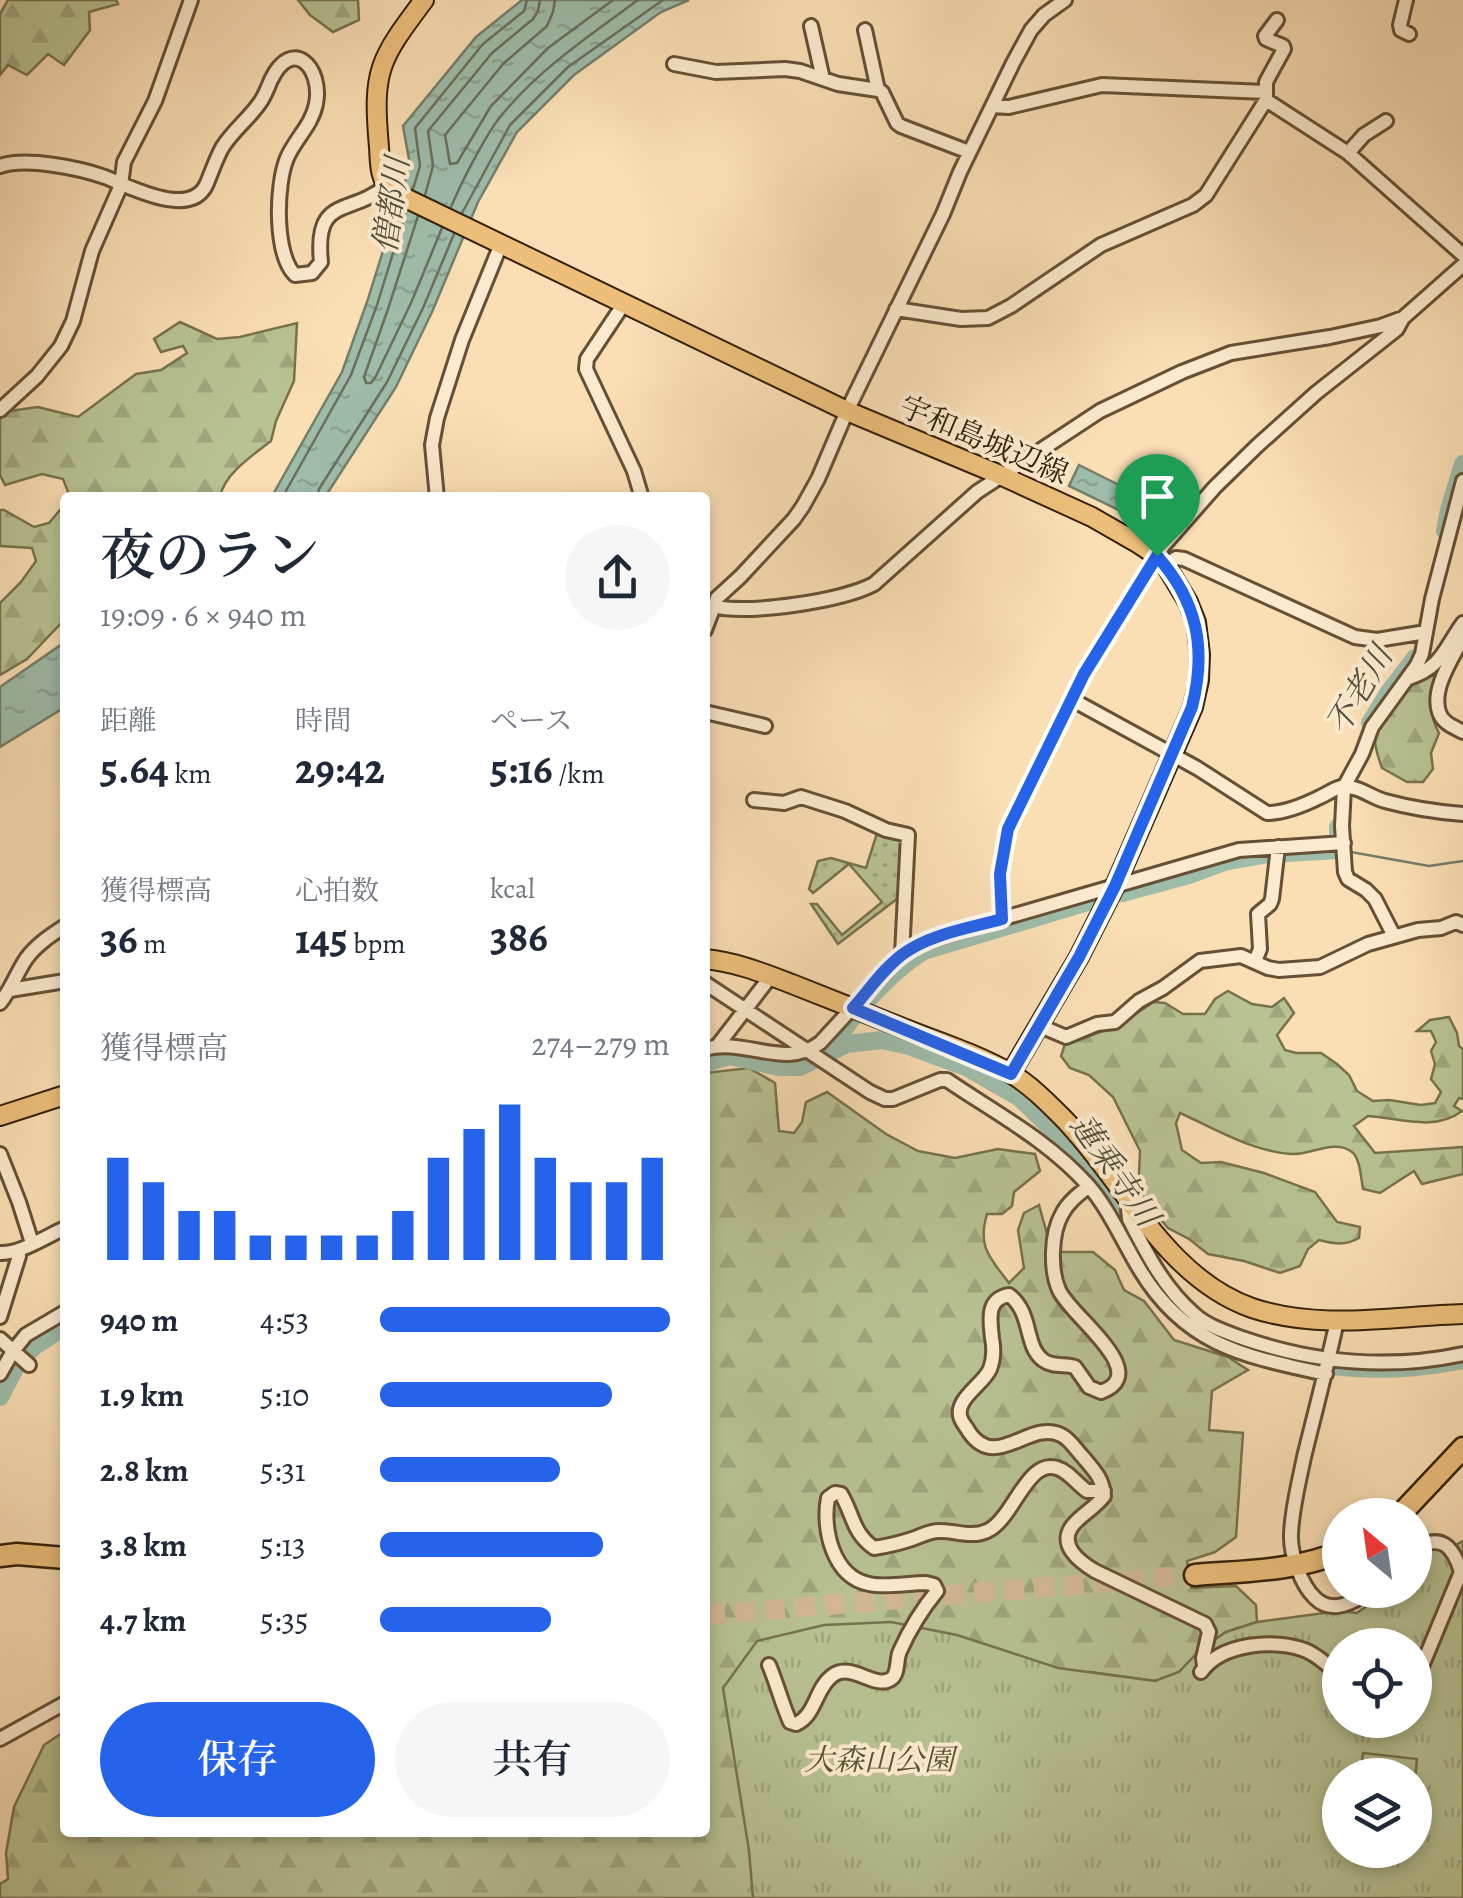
<!DOCTYPE html>
<html lang="ja">
<head>
<meta charset="utf-8">
<style>
	body { margin:0; font-family:Alegreya,"Noto Serif JP",serif; background:#f6f6f7; color:#1f2937; height:100vh; display:flex; flex-direction:column; font-size:38px; white-space:nowrap }
	* { box-sizing:border-box; margin:0 }
	p { font-size:32px; color:#747a83 }
	.icon { flex:none; width:55px; height:55px; fill:none; stroke:currentColor; stroke-width:2; stroke-linecap:round; stroke-linejoin:round }
	.map { position:relative; flex:1; overflow:hidden }
	.sheet { position:absolute; left:60px; top:492px; width:650px; height:1345px; display:flex; flex-direction:column; background:#fff; border-radius:10px; box-shadow:0 5px 15px #0003 }
	.sheet>* { flex:none }
	.needle { width:65px; rotate:331deg }
	.tools { position:absolute; left:1322px; top:1498px; display:grid; gap:20px }
	.tools a { display:grid; place-items:center; width:110px; height:110px; border-radius:50%; background:#fff; box-shadow:0 5px 15px #0003; font-size:50px }
	.pin { position:absolute; display:grid; place-items:center; width:85px; height:85px; color:#fff; margin:-102px -42px; border-radius:50% 50% 50% 0; rotate:-45deg; box-shadow:0 0 10px #0007 }
	.pin .icon { rotate:45deg }
	.round { display:grid; place-items:center; flex:none; width:105px; height:105px; border-radius:52px; background:#f6f6f7 }
	.head { display:flex; align-items:center; justify-content:space-between; height:170px; padding:0 40px }
	h1 { font-size:55px; font-weight:600; line-height:75px }
	.metrics { display:grid; grid-template-columns:repeat(3,1fr); gap:15px; height:170px; padding:10px 40px }
	.metrics div { display:grid; align-content:center }
	.metrics b { font-size:42px; font-weight:600 }
	.metrics small { font-size:28px; font-weight:400 }
	.metrics p { font-size:28px }
	.chart { height:280px; padding:20px 40px }
	.chart p { display:flex; justify-content:space-between }
	.chart svg { width:100%; height:180px; margin-top:10px; stroke:#2563eb; stroke-width:6 }
	.cta { display:flex; gap:20px; margin-top:auto; padding:20px 40px }
	.cta a { flex:1; height:115px; border-radius:60px; background:#2563eb; color:#fff; font-size:40px; font-weight:600; line-height:115px; text-align:center }
	.cta a+a { background:#f6f6f7; color:#1f2937 }
	ul { padding:0 40px; list-style:none; font-size:32px }
	li { display:grid; grid-template-columns:160px 120px 1fr; align-items:center; height:75px }
	li i { height:25px; border-radius:12px; background:#2563eb }
	.map>svg:first-child { display:block }
	.grass { fill:url(#grass-dots); stroke:#76724e; stroke-width:2.5 }
	.forest { fill:url(#forest-firs); stroke:#76724e; stroke-width:2.5 }
	.park { fill:url(#park-tufts); stroke:#76724e; stroke-width:2.5; fill-rule:evenodd }
	.garden { fill:#b8c292; stroke:#76724e; stroke-width:2.5 }
	.water { fill:url(#water-ripples); stroke:#747e6a; stroke-width:2.5 }
	.lines { fill:none; stroke-linecap:round; stroke-linejoin:round }
	.shore { stroke:#6a6e5a; stroke-width:2.5 }
	.stream { stroke:#747e6a; stroke-width:2.5 }
	.river { stroke:#9ebcaa; stroke-width:18 }
	.highway-tunnel { stroke:#d3b892; stroke-width:20; stroke-dasharray:20 10; stroke-linecap:butt }
	.minor-casing { stroke:#665035; stroke-width:18 }
	.major-casing { stroke:#35210b; stroke-width:22 }
	.highway-casing { stroke:#35210b; stroke-width:25 }
	.minor { stroke:#fceace; stroke-width:12 }
	.major { stroke:#edbf7a; stroke-width:18 }
	.highway { stroke:#edbf7a; stroke-width:20 }
	.route-casing { stroke:#fff; stroke-width:20 }
	.route { stroke:#2563eb; stroke-width:12 }
	.labels { text-anchor:middle; stroke-width:8; stroke-linejoin:round; paint-order:stroke }
	.street-label { font-size:30px; fill:#35210b; stroke:#fceace }
	.park-label { font-size:30px; font-style:italic; fill:#5c5134; stroke:#fceace }
	.water-label { font-size:32px; font-style:italic; fill:#54503b; stroke:#fceace }
</style>
</head>
<body>
<div class="map">
<svg width="1463" height="1898" viewBox="0 0 1463 1898">
	<defs>
		<pattern id="grass-dots" width="8" height="8" patternUnits="userSpaceOnUse" patternTransform="scale(2.5)"><rect width="8" height="8" fill="#b8c292"/><path d="M2 2h.1M6 6h.1" fill="none" stroke="#9fa67d" stroke-width="1.8" stroke-linecap="round"/></pattern>
		<pattern id="forest-firs" width="22" height="20" patternUnits="userSpaceOnUse" patternTransform="scale(2.5)"><rect width="22" height="20" fill="#b8c292"/><path d="M5 1l3.5 6h-7zM16 11l3.5 6h-7z" fill="#9fa67d"/></pattern>
		<pattern id="park-tufts" width="24" height="20" patternUnits="userSpaceOnUse" patternTransform="scale(2.5)"><rect width="24" height="20" fill="#b8c292"/><path d="M3 7l-1-3M5 7V3M7 7l1-3M15 17l-1-3M17 17v-4M19 17l1-3" fill="none" stroke="#9fa67d"/></pattern>
		<pattern id="water-ripples" width="26" height="14" patternUnits="userSpaceOnUse" patternTransform="scale(2.5)"><rect width="26" height="14" fill="#9ebcaa"/><path d="M2 4q2-2 4 0t4 0M15 11q2-2 4 0t4 0" fill="none" stroke="#89a191"/></pattern>
	</defs>
	<rect width="100%" height="100%" fill="#fadeb4"/>
	<filter id="stains"><feTurbulence type="fractalNoise" baseFrequency=".002" numOctaves="4"/><feColorMatrix values="0 0 0 0 .2 0 0 0 0 .09 0 0 0 0 .02 0 0 0 .5 -.17"/></filter>
	<radialGradient id="worn" r=".72"><stop offset=".6" stop-color="#630" stop-opacity="0"/><stop offset="1" stop-color="#630" stop-opacity=".3"/></radialGradient>
	<path class="grass" d="M879 827 906 838 902 895 838 944 811 904H817L842 935 882 902 849 864 813 893 809 889 818 861 831 858 866 868Z"/>
	<path class="forest" d="M8 0H116L118 4 89 12 90 30 64 65 48 54 27 75 8 65 0 75V14Z
		M298 0H358L359 20 333 32 310 15Z
		M180 322 217 339 240 337 297 323 294 381 276 421 271 441C253 455 224 474 220 497H70L63 479 42 474 5 485 0 475V414L2 412 38 407 78 417 136 374 161 370 187 353 183 346 161 352 154 339Z
		M65 504V619L27 659 0 675V603L21 582 36 561 32 548 0 546V510H4L34 527 49 523Z
		M1444 665C1435 689 1425 708 1439 733L1431 753 1433 769 1423 782H1407L1382 768C1379 759 1374 747 1375 737 1378 701 1417 681 1444 665Z
		M1228 991 1252 1004 1272 1007 1284 998 1294 1013 1277 1035 1285 1050 1296 1053H1321L1337 1064 1349 1075 1357 1091 1373 1101 1389 1100 1421 1105 1435 1103 1441 1092 1431 1079 1435 1064 1431 1051 1436 1042 1431 1031H1417L1430 1020 1449 1017 1457 1033 1459 1046 1463 1049V1099L1459 1098 1454 1106 1462 1111C1434 1132 1400 1118 1368 1116L1354 1126 1375 1153 1463 1147V1174L1422 1184 1414 1171 1380 1193 1363 1189C1361 1178 1360 1158 1352 1152 1335 1138 1309 1156 1291 1154 1251 1151 1216 1129 1180 1113L1176 1123 1182 1150 1201 1163 1221 1162 1264 1173 1315 1192 1337 1222 1360 1227 1359 1238C1345 1246 1334 1244 1319 1240L1308 1249 1300 1266 1280 1273 1244 1261 1208 1254 1189 1239 1168 1228 1143 1198 1139 1174 1140 1151 1113 1097 1089 1075 1070 1068 1061 1056 1065 1044C1098 1035 1125 1023 1153 1002L1165 1003 1183 1014H1205L1215 999Z
		M749 1068 775 1083 779 1131 794 1133 802 1122 806 1102 827 1092 886 1134 918 1151 955 1158 998 1149 1035 1154 1040 1171 1014 1192 1012 1206 1002 1214H987C977 1247 990 1258 1009 1283L1024 1268 1018 1230 1024 1213 1039 1205 1047 1234 1049 1252H1093L1115 1270 1124 1290 1144 1301 1174 1340 1228 1357 1248 1370 1212 1391 1209 1430 1243 1433 1236 1537 1215 1552 1187 1561 1192 1588 1236 1586 1256 1605 1257 1622 1226 1632 1200 1650 1179 1672 1155 1681 1091 1672H1063L1107 1898H0V1884L8 1879 6 1853 14 1807 44 1745 65 1731V1832H705V1073Z"/>
	<path class="park" d="M1463 1541V1898H753L749 1851 723 1688 757 1641 824 1625 891 1622 957 1635 1058 1668 1155 1681 1179 1672 1200 1650 1226 1632 1257 1622 1339 1611 1357 1613 1389 1590H1415V1565L1434 1547 1450 1548ZM1340 1645H1415V1720H1340ZM1340 1775H1415V1850H1340Z"/>
	<path class="garden" d="M1363 1753 1417 1759 1415 1779V1775H1360Z"/>
	<path class="water" d="M522 0H689L661 12 574 75 517 132 478 202 432 312 396 387 325 497 271 498 342 372 367 302 410 165 403 126 476 37Z
		M1079 465 1141 496 1131 516 1069 486Z
		M65 642V707L0 747V687Z"/>
	<g class="lines">
		<path class="shore" d="M555 0 553 12 547 26 503 64 445 135 450 164 457 163 491 106 548 48 613 0
			M413 189 420 166 415 128 483 44 524 11 527 0
			M425 195 433 166 428 131 492 53 533 19 538 11 540 0
			M451 207C461 183 484 138 500 117 538 70 590 35 638 0
			M462 213 510 125 568 67 663 0
			M418 216 388 309 364 377 366 383H371L376 376 411 303 442 228
			M282 498 351 375 377 305 406 211
			M317 498 319 489 387 382 423 308 454 234"/>
		<path class="stream" d="M1351 852 1429 866 1463 861"/>
		<path class="river" d="M1445 531 1449 510 1463 464
			M1370 723 1389 692 1415 658
			M1122 893 1189 875 1224 862 1268 854 1338 850V827
			M833 1049C846 1018 895 968 924 951L1098 899
			M705 1063 730 1056 779 1067H800L847 1044 882 1040 909 1046 966 1067 1020 1098 1068 1145 1092 1176 1117 1213 1164 1293
			M1218 1337C1304 1368 1372 1378 1463 1360
			M0 1397 19 1361 35 1346 65 1326"/>
		<path class="highway-tunnel" d="M705 1615 1195 1575"/>
		<defs>
			<path id="minor" d="M1406 0 1400 25 1401 30 1409 34
				M811 26 823 79
				M865 30 878 90
				M674 64 716 72 785 69 800 71 838 84 878 90 882 92 897 123 901 126 969 152
				M1266 100 1348 153 1463 255
				M992 106 1009 107 1102 85 1265 92
				M1348 153 1364 135 1386 121
				M0 166C26 157 79 168 105 177 130 187 192 220 207 183 212 171 216 159 222 148 233 130 250 118 261 101 265 95 268 87 271 80 292 36 323 67 316 104 312 125 295 139 287 158 276 184 274 254 295 275L312 273 321 262C314 195 350 216 386 186
				M623 305 587 359 586 369 634 471 642 498
				M896 309 961 319 988 318 1011 306 1101 245 1193 205 1206 195 1266 100V82L1284 49 1283 46 1266 39 1265 36 1277 20
				M0 410 37 376 61 346 73 321 92 251 121 185 124 162 155 101 191 0
				M437 498 432 445 437 418 462 340 501 244
				M1165 565 1176 558 1184 559 1355 637 1377 640 1426 632
				M713 606C748 615 842 601 874 584L977 492 1100 411 1182 372 1231 353 1330 337 1381 326 1403 318
				M705 630 717 598 740 577 794 519 803 506 818 479 847 411 943 214 960 172 1013 63 1031 30 1044 15 1065 0
				M1463 637C1453 658 1431 688 1439 712 1442 723 1454 727 1463 732
				M1409 678C1442 667 1444 649 1463 623
				M1071 699 1197 768 1267 813C1285 813 1304 805 1320 797 1327 794 1333 789 1341 787 1358 785 1370 797 1385 801 1411 808 1436 812 1463 814
				M705 712 765 726
				M754 800 784 803 801 797 845 811 886 830 908 835 902 954
				M1002 919 1000 874 1008 829 1084 674 1163 546 1215 487 1257 446 1316 393 1397 329 1403 318 1463 265
				M1394 936 1375 899 1366 890 1348 879 1345 872 1342 826 1344 787 1362 754 1372 727 1417 665 1422 654 1432 599 1463 481
				M1255 961 1260 949 1258 914 1270 904 1272 899 1278 847
				M705 983 870 1092 885 1099H893L940 1080H947C997 1114 1046 1139 1088 1185 1109 1209 1123 1242 1140 1270 1186 1346 1244 1356 1326 1374
				M10 990 65 981
				M0 1003C11 990 16 974 26 959 36 945 51 935 65 926
				M1038 1025 1066 1037 1097 1024 1115 1022 1139 1001 1163 988 1200 961 1241 956 1268 968 1279 970 1320 967 1368 944 1418 930 1441 928 1456 922 1463 925
				M718 1045 771 976
				M705 1049C745 1037 784 1070 820 1043L902 954 918 945 939 937 1239 850 1344 843
				M0 1154 19 1202 32 1243
				M1089 1186C1079 1194 1068 1202 1062 1214 1051 1233 1050 1270 1059 1290 1070 1316 1154 1373 1101 1392L1089 1387 1075 1367C1065 1364 1052 1367 1043 1360 1024 1346 1033 1313 1009 1295 986 1299 990 1320 992 1338 994 1349 994 1359 990 1369 983 1385 953 1400 961 1419 963 1424 967 1428 969 1432 996 1472 1030 1419 1061 1435 1070 1439 1076 1450 1083 1457 1094 1470 1103 1479 1104 1496 1095 1508 1082 1514 1073 1525 1057 1545 1080 1562 1095 1571L1205 1624 1209 1632 1203 1658 1204 1666
				M1132 1203 1128 1209 1129 1219C1147 1254 1164 1288 1194 1314 1207 1326 1226 1332 1242 1338 1314 1363 1388 1370 1463 1354
				M0 1253C20 1254 45 1237 65 1228
				M0 1317 19 1256 17 1252
				M1337 1321C1327 1367 1315 1412 1304 1457 1299 1482 1292 1508 1291 1534 1290 1553 1301 1585 1315 1598 1332 1615 1355 1602 1370 1590
				M0 1339 29 1365
				M0 1374 13 1351 26 1335 65 1312
				M1415 1548C1442 1534 1453 1546 1461 1572L1415 1683
				M769 1665C777 1684 782 1704 790 1722L796 1724C816 1715 815 1689 832 1676 851 1661 875 1690 891 1679 899 1674 896 1659 900 1651 909 1631 923 1608 937 1591L934 1585 926 1583C908 1583 886 1588 869 1584 833 1577 822 1529 828 1498L835 1493 841 1494C854 1516 852 1532 874 1548 887 1546 900 1543 912 1539 922 1536 930 1530 941 1531 956 1531 972 1538 987 1531 1013 1520 1027 1458 1057 1468 1068 1471 1077 1484 1087 1491H1104
				M1201 1672C1221 1643 1276 1638 1307 1651 1320 1657 1330 1667 1340 1676
				M0 1739 65 1703"/>
			<path id="major" d="M424 0C379 60 372 70 379 147 380 163 379 178 391 191L847 411 1000 475 1092 517 1139 544 1157 556 1168 569 1188 602 1196 622 1200 654 1199 680 1193 707 1115 886 1079 957 1011 1073
				M705 959C736 962 763 973 792 984 827 998 863 1012 898 1026 935 1041 975 1053 1010 1073 1029 1084 1046 1101 1062 1117 1124 1180 1164 1277 1252 1308 1321 1331 1393 1316 1463 1314
				M0 1116 65 1095"/>
			<path id="highway" d="M1400 1515 1463 1448
				M0 1556 17 1554 65 1558
				M1195 1575C1243 1571 1296 1571 1340 1552"/>
		</defs>
		<use href="#minor" class="minor-casing"/>
		<use href="#major" class="major-casing"/>
		<use href="#highway" class="highway-casing"/>
		<use href="#minor" class="minor"/>
		<use href="#major" class="major"/>
		<use href="#highway" class="highway"/>
	</g>
	<g class="lines">
		<defs>
			<path id="route" d="M1157 556C1197 601 1207 648 1192 707L1115 886 1079 957 1011 1074 853 1008C869 990 884 968 903 954 930 934 970 928 1002 919L1000 874 1008 829 1084 674Z"/>
		</defs>
		<use href="#route" class="route-casing"/>
		<use href="#route" class="route"/>
	</g>
	<g class="labels">
		<g class="street-label">
			<text transform="translate(984 440) rotate(23)" y="10">宇和島城辺線</text>
		</g>
		<g class="park-label">
			<text x="879" y="1770">大森山公園</text>
		</g>
		<g class="water-label">
			<text transform="translate(391 205) rotate(-82)" y="11">僧都川</text>
			<text transform="translate(1359 690) rotate(-59)" y="11">不老川</text>
			<text transform="translate(1115 1170) rotate(55)" y="11">蓮乗寺川</text>
		</g>
	</g>
	<rect width="100%" height="100%" filter="url(#stains)"/>
	<rect width="100%" height="100%" fill="url(#worn)"/>
</svg>
<div class="tools">
<a><svg class="needle" viewBox="-14 -14 28 28"><path d="M0-13l5 13h-10z" fill="#e53935"/><path d="M0 13l5-13h-10z" fill="#747a83"/></svg></a>
<a><svg class="icon" aria-label="locate" viewBox="0 0 24 24"><circle cx="12" cy="12" r="6"/><path d="M12 2v4M12 18v4M2 12h4M18 12h4"/></svg></a>
<a><svg class="icon" aria-label="layers" viewBox="0 0 24 24"><path d="M12 4l9 5-9 5-9-5zM3 14l9 5 9-5"/></svg></a>
</div>
<div class="pin" style="left:1157px;top:556px;background:#1e9e55"><svg class="icon" aria-label="arrive" viewBox="0 0 24 24"><path d="M6 21V4h12l-3 4 3 4H6"/></svg></div>
<section class="sheet">
<div class="head"><div><h1>夜のラン</h1><p>19:09 · 6 × 940 m</p></div><a class="round"><svg class="icon" aria-label="share" viewBox="0 0 24 24"><path d="M12 15V3M7 8l5-5 5 5M5 13v7h14v-7"/></svg></a></div>
<div class="metrics">
<div><p>距離</p><b>5.64<small> km</small></b></div>
<div><p>時間</p><b>29:42</b></div>
<div><p>ペース</p><b>5:16<small> /km</small></b></div>
</div>
<div class="metrics">
<div><p>獲得標高</p><b>36<small> m</small></b></div>
<div><p>心拍数</p><b>145<small> bpm</small></b></div>
<div><p>kcal</p><b>386</b></div>
</div>
<div class="chart"><p><span>獲得標高</span>274–279 m</p>
<svg viewBox="0 0 160 44" preserveAspectRatio="none"><path d="M5 44V19M15 44V25M25 44V32M35 44V32M45 44V38M55 44V38M65 44V38M75 44V38M85 44V32M95 44V19M105 44V12M115 44V6M125 44V19M135 44V25M145 44V25M155 44V19"/></svg>
</div>
<ul>
<li><b>940 m</b>4:53<i style="width:100%"></i></li>
<li><b>1.9 km</b>5:10<i style="width:80%"></i></li>
<li><b>2.8 km</b>5:31<i style="width:62%"></i></li>
<li><b>3.8 km</b>5:13<i style="width:77%"></i></li>
<li><b>4.7 km</b>5:35<i style="width:59%"></i></li>
</ul>
<div class="cta"><a>保存</a><a>共有</a></div>
</section>
</div>
</body>
</html>
